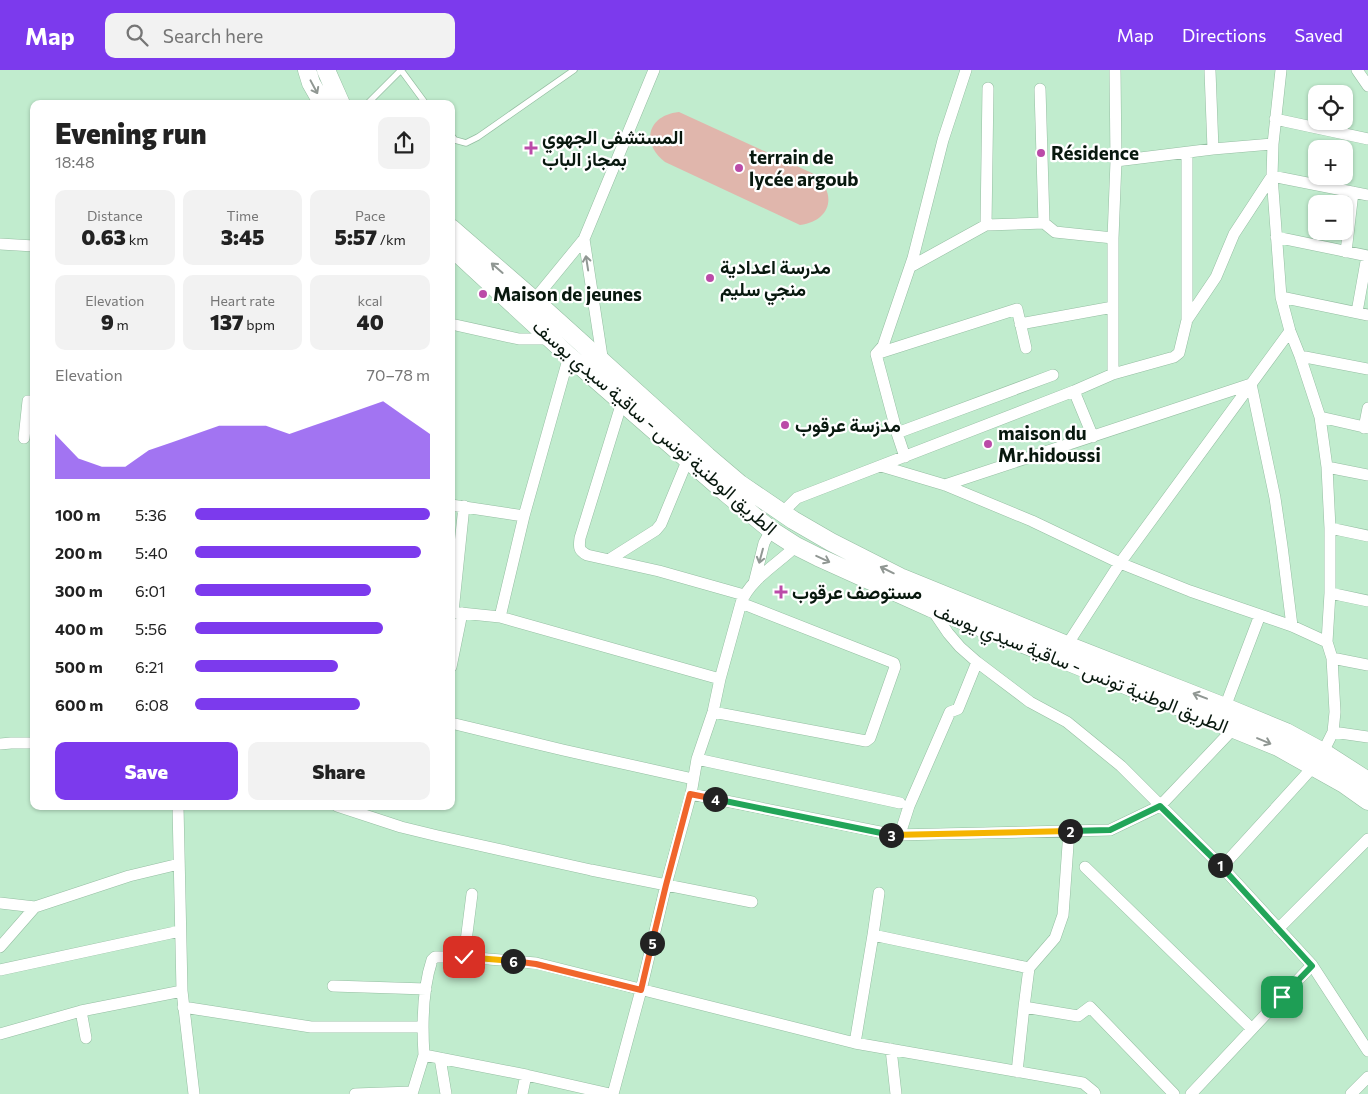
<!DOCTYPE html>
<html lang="en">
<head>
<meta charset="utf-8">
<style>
	body { margin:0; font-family:Commissioner,Vazirmatn,sans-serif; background:#f2f2f2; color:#222; height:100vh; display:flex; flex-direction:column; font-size:19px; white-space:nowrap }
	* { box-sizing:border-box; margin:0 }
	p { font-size:16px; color:#767676 }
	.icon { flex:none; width:28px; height:28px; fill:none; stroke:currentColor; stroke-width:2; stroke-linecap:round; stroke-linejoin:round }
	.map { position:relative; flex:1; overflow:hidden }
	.panel { position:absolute; left:30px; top:30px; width:425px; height:710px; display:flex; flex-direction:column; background:#fff; border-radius:10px; box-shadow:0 1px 4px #0004 }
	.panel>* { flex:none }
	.buttons { position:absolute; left:1308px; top:15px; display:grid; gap:10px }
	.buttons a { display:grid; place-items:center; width:45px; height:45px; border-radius:10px; background:#fff; box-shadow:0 1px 4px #0004; font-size:25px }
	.pin { position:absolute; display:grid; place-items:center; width:42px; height:42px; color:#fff; margin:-21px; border-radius:10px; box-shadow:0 2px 8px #0006 }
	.km { position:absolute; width:25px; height:25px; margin:-12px; border-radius:50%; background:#222; color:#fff; font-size:14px; line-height:25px; text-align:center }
	.round { display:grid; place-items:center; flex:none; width:52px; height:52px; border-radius:10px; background:#f2f2f2 }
	.headline { display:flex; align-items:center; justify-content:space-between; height:85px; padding:0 25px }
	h1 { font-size:28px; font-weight:800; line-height:38px }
	.figures { display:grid; grid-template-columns:repeat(3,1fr); gap:8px; height:85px; padding:5px 25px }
	.figures div { display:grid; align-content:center; border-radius:10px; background:#f2f2f2; text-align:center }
	.figures b { font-size:21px; font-weight:800 }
	.figures small { font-size:14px; font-weight:400 }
	.figures p { font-size:14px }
	.chart { height:140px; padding:10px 25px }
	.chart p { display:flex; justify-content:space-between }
	.chart svg { width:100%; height:90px; margin-top:5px; fill:#7c3aed; opacity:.7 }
	.action { display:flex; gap:10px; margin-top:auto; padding:10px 25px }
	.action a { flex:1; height:58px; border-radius:10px; background:#7c3aed; color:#fff; font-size:20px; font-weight:800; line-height:58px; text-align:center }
	.action a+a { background:#f2f2f2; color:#222 }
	ul { padding:0 25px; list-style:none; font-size:16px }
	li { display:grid; grid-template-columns:80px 60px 1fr; align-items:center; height:38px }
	li i { height:12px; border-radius:6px; background:#7c3aed }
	header { display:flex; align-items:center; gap:30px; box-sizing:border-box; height:70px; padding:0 25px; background:#7c3aed; color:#fff }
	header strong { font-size:24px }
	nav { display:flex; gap:28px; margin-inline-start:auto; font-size:18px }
	.search { width:350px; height:45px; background:#f2f2f2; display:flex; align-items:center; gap:12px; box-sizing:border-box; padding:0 18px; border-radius:10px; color:#767676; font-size:19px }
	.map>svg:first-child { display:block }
	.green { fill:#e0b6ac }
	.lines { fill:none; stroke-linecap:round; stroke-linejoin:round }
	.lane-casing { stroke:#95bea2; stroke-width:7 }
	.street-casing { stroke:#95bea2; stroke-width:12 }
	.primary-casing { stroke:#95bea2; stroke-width:19 }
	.lane { stroke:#fff; stroke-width:5.5 }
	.street { stroke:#fff; stroke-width:11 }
	.primary { stroke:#fff; stroke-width:18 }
	.oneway { stroke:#909793 }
	.split-1-casing { stroke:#fff; stroke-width:10 }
	.split-2-casing { stroke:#fff; stroke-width:10 }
	.split-3-casing { stroke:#fff; stroke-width:10 }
	.split-4-casing { stroke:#fff; stroke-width:10 }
	.split-5-casing { stroke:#fff; stroke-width:10 }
	.split-6-casing { stroke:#fff; stroke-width:10 }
	.split-7-casing { stroke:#fff; stroke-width:10 }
	.split-1 { stroke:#22a559; stroke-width:6 }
	.split-2 { stroke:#22a559; stroke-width:6 }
	.split-3 { stroke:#f5b400; stroke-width:6 }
	.split-4 { stroke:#22a559; stroke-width:6 }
	.split-5 { stroke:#f0652b; stroke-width:6 }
	.split-6 { stroke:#f0652b; stroke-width:6 }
	.split-7 { stroke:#f5b400; stroke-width:6 }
	.poi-dot { fill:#bb4ba8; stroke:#fff; stroke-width:2 }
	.labels { text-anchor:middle; stroke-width:4.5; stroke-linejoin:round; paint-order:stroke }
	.poi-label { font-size:19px; font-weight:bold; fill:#08180e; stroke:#fff; text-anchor:start }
	.street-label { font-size:19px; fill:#08180e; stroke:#fff }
</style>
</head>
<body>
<header>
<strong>Map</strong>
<div class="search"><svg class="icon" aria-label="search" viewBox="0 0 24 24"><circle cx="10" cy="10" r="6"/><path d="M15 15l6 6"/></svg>Search here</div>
<nav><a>Map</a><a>Directions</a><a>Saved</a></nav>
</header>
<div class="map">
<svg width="1368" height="1024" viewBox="0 0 1368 1024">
	<rect width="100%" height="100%" fill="#c1ecce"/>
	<path class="green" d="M679 42 814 104C838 124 831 151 800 155L665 92C640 73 648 45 679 42Z"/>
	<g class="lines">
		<defs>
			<path id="lane" d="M401 0 426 34
				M367 34 401 0
				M451 65 455 70 466 73 478 67 574 0"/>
			<path id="street" d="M1281 0 1273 74 1272 106 1281 227 1290 261 1300 286 1320 347 1327 397 1330 458V523L1327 572 1332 588 1335 642 1333 662 1323 682
				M1357 0 1368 16
				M1210 1 1213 79
				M988 18 986 155 1044 153
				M1040 19 1044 153 1055 162 1113 168
				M1275 49 1368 69
				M1116 91 1213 79 1273 74
				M1276 167 1368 186
				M584 169 603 293
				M0 174 34 176
				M1346 182 1353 122
				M910 197 986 155
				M1281 227 1368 245
				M534 230 584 169 654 0
				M1357 242 1367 186
				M1187 250V83
				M451 254 519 269H552
				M1020 254 1113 237
				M876 284 883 276 913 188 943 70 966 0
				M876 284 1017 239 1026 278
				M876 284 897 363 905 387
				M1300 286 1368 299
				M1113 304V168L1116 91 1115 0
				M1074 321 1093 367
				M622 332 580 468C579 477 578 480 587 485L659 501 744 525
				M1320 347 1368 358
				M1364 358 1368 338
				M897 363 1053 305
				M24 368 28 331H34
				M881 396 945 415 1032 451 1120 493 1190 521 1292 556 1327 572
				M1327 397 1368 405
				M945 415 1251 314 1275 428 1282 476 1292 556
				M451 435 524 446
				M782 443 797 428 1074 321 1113 304 1174 287 1179 283 1187 250 1216 207 1234 164 1272 106 1368 125
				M1330 458 1368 466
				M610 489 656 460 661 454 685 396 690 391
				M754 513 764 473 771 460
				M1330 523 1368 531
				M931 538 948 563 960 577 977 592 1030 632 1067 652 1121 696 1222 797 1312 895 1368 981
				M451 542 500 547 720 609
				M453 542 464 436
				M500 547 524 446 569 286
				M1067 575 1120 493 1290 261
				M1332 588 1368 595
				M451 597 462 543
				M1225 637 1260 545
				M713 642 866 671 870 668 895 597 894 593 741 533
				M451 653 563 680 693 709
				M1333 662 1368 667
				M0 674 11 673H34
				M697 689 900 733
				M691 724 895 765 1110 760 1160 736 1234 658
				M178 736 182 921 194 1024
				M337 736 401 757 438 766 591 800 752 832
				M895 765 901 761 909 736 950 642 958 639 977 592
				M1085 797 1251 958
				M1222 797 1313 697
				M0 833 35 837
				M1278 859 1368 769
				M873 865 879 823
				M0 877 35 837 129 806 179 794
				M464 887 472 824
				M1029 898 1055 868 1063 845 1069 761
				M0 900 180 861
				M333 916 426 919
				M183 937 311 957H423
				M1024 937 1078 946 1090 937 1174 1024
				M0 964 81 941
				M86 968 81 941 182 921
				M855 973 873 865 1029 898 1024 937 1017 1002
				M891 979 896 1024
				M424 985C422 954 422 920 432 890L435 887H464L536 893 855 973 1083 1013 1094 1022 1095 1024
				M440 988 446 1024
				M355 1024 412 1022
				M412 1024 424 985 526 1005 610 1024
				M522 1024 526 1005
				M613 1024 641 920 666 815 691 724 697 689 713 642 720 609 741 533C750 509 779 493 796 476
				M1191 1024 1312 895
				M1351 1024 1368 1007"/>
			<path id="primary" d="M307 0 311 13 323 34
				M326 0 341 34
				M451 158 534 230 707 386 740 414 793 450 831 472 900 507 1067 575 1225 637 1286 662 1323 682 1368 711
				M451 177 569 286 726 423 771 460 796 476 818 487 931 538 1059 588 1278 677 1344 714 1368 731"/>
		</defs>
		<use href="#lane" class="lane-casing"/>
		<use href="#street" class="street-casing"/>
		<use href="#primary" class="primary-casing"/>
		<use href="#lane" class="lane"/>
		<use href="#street" class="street"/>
		<use href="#primary" class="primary"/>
	</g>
	<defs><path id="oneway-shaft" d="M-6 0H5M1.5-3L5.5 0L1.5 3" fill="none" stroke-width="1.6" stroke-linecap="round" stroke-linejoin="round" transform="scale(1.25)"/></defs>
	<g class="oneway">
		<use href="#oneway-shaft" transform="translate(314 17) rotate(62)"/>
		<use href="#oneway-shaft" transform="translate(587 193) rotate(-99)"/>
		<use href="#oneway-shaft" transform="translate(497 198) rotate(-139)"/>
		<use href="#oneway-shaft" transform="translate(761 486) rotate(105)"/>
		<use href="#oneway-shaft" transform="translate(823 489) rotate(25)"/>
		<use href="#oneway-shaft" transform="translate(887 500) rotate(-154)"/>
		<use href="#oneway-shaft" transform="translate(1200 626) rotate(-159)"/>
		<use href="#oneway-shaft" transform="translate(1264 671) rotate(23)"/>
	</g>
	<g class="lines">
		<defs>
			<path id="split-1" d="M1220 795 1312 896 1282 927"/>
			<path id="split-2" d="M1070 761 1110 760 1160 736 1220 795"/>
			<path id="split-3" d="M891 765 1070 761"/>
			<path id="split-4" d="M715 729 891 765"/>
			<path id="split-5" d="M652 873 666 815 690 724 715 729"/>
			<path id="split-6" d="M513 891 536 894 641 920 652 873"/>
			<path id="split-7" d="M464 887 513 891"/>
		</defs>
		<use href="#split-1" class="split-1-casing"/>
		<use href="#split-2" class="split-2-casing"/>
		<use href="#split-3" class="split-3-casing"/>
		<use href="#split-4" class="split-4-casing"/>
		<use href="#split-5" class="split-5-casing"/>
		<use href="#split-6" class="split-6-casing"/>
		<use href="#split-7" class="split-7-casing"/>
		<use href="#split-1" class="split-1"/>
		<use href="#split-2" class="split-2"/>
		<use href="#split-3" class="split-3"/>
		<use href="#split-4" class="split-4"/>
		<use href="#split-5" class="split-5"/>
		<use href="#split-6" class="split-6"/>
		<use href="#split-7" class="split-7"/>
	</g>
	<g class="poi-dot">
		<path d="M528.5 70.5h5v5h5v5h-5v5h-5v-5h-5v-5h5z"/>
		<circle cx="1041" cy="83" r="5"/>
		<circle cx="739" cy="98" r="5"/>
		<circle cx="710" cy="208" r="5"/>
		<circle cx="483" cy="224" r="5"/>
		<circle cx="785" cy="355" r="5"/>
		<circle cx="988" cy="374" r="5"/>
		<path d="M778.5 514.5h5v5h5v5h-5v5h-5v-5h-5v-5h5z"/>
	</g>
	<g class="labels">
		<g class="poi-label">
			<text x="542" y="74">المستشفى الجهوي<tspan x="542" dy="22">بمجاز الباب</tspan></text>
			<text x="1051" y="90">Résidence</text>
			<text x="749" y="94">terrain de<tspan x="749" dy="22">lycée argoub</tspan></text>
			<text x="720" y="204">مدرسة اعدادية<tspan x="720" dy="22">منجي سليم</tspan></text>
			<text x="493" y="231">Maison de jeunes</text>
			<text x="795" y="362">مدزسة عرقوب</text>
			<text x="998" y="370">maison du<tspan x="998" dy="22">Mr.hidoussi</tspan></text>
			<text x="792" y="529">مستوصف عرقوب</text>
		</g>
		<g class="street-label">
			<text transform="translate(655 357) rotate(41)" y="7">الطريق الوطنية تونس - ساقية سيدي يوسف</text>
			<text transform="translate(1081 598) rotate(22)" y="7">الطريق الوطنية تونس - ساقية سيدي يوسف</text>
		</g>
	</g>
</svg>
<div class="buttons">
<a><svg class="icon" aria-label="locate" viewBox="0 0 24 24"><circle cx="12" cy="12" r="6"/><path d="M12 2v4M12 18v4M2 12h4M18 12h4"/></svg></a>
<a>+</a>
<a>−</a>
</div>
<div class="pin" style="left:1282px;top:927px;background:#1e9e55"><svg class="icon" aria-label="arrive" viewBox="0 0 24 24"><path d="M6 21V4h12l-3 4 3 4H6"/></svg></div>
<div class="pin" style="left:464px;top:887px;background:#d93025"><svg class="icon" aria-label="check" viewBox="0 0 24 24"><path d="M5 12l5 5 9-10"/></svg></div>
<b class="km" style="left:1220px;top:795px">1</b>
<b class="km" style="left:1070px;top:761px">2</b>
<b class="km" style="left:891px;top:765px">3</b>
<b class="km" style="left:715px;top:729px">4</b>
<b class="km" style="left:652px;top:873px">5</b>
<b class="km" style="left:513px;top:891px">6</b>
<section class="panel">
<div class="headline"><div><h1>Evening run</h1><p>18:48</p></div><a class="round"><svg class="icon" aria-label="share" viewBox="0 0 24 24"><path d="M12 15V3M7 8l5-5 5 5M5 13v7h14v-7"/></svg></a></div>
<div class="figures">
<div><p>Distance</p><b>0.63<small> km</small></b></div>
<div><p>Time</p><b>3:45</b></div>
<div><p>Pace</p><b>5:57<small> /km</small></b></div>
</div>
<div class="figures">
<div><p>Elevation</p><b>9<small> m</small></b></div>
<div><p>Heart rate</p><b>137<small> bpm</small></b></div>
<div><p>kcal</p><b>40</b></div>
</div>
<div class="chart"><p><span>Elevation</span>70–78 m</p>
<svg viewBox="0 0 160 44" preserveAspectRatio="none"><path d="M0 44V22L10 34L20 38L30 38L40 30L50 26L60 22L70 18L80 18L90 18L100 22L110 18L120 14L130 10L140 6L150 14L160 22V44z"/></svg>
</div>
<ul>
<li><b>100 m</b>5:36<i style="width:100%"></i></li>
<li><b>200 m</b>5:40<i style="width:96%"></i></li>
<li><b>300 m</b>6:01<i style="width:75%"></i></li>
<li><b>400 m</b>5:56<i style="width:80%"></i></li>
<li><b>500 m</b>6:21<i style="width:61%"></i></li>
<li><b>600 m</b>6:08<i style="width:70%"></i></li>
</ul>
<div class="action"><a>Save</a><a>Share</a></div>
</section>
</div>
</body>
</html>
